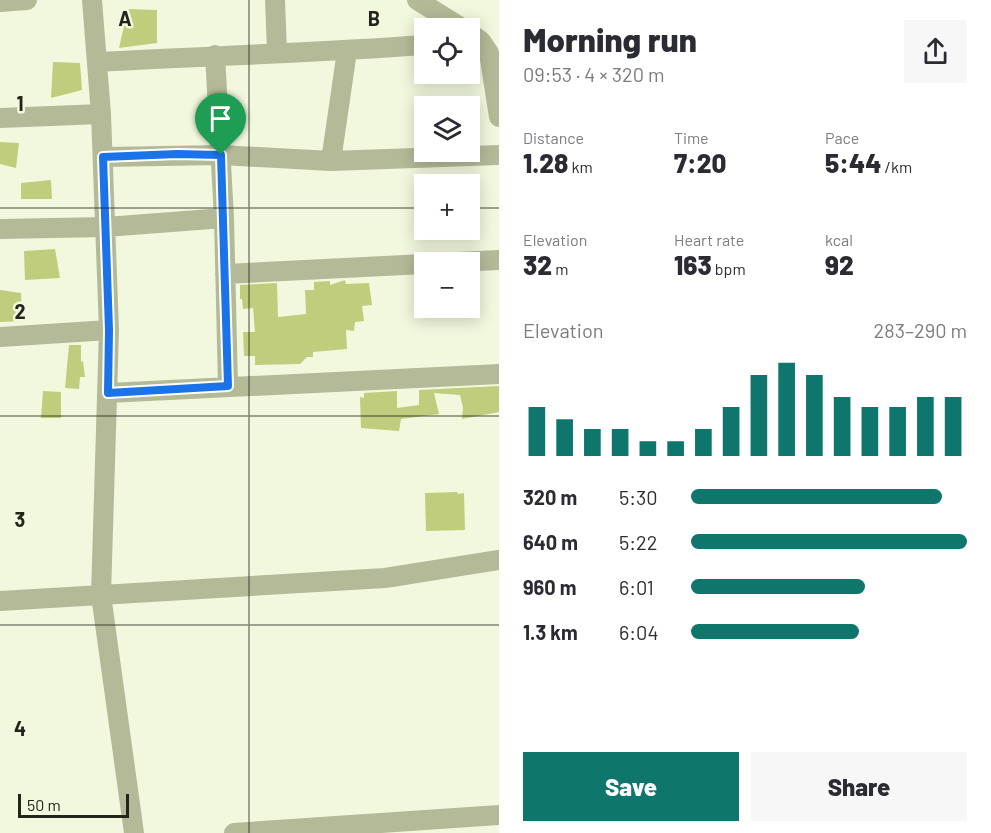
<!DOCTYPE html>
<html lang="en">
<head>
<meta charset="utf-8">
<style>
	body { margin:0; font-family:Barlow,sans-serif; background:#f7f7f7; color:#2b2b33; height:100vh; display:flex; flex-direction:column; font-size:22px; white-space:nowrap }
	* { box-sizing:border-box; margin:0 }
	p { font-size:20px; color:#7c7c81 }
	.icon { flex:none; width:33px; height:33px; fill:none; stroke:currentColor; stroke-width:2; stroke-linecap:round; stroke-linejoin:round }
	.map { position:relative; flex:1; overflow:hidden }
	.panel { display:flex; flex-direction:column; background:#fff; width:492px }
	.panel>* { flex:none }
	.buttons { position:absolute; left:414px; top:18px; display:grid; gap:12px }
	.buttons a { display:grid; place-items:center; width:66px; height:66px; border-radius:0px; background:#fff; box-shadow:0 3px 15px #0003; font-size:30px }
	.scale { position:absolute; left:18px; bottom:15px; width:111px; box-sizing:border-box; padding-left:6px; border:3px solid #23251b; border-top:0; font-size:16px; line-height:21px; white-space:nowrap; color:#23251b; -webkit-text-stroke:4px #f2f8dd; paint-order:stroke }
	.pin { position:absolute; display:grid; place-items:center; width:51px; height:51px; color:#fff; margin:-62px -26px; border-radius:50% 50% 50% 0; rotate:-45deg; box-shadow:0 0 6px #0007 }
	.pin .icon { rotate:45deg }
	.round { display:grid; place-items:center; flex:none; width:63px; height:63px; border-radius:0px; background:#f7f7f7 }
	.overview { display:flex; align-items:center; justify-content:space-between; height:102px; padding:0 24px }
	h1 { font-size:33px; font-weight:800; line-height:45px }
	.stats { display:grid; grid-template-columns:repeat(3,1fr); gap:9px; height:102px; padding:6px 24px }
	.stats div { display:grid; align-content:center }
	.stats b { font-size:26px; font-weight:800 }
	.stats small { font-size:16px; font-weight:400 }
	.stats p { font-size:16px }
	.chart { height:168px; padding:12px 24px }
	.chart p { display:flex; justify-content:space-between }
	.chart svg { width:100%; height:108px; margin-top:6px; stroke:#0f766e; stroke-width:6 }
	.primary-button { display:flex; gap:12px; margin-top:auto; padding:12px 24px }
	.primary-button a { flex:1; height:69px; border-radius:0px; background:#0f766e; color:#fff; font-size:24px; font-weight:800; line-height:69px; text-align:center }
	.primary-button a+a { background:#f7f7f7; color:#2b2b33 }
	ul { padding:0 24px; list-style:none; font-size:20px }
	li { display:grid; grid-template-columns:96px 72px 1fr; align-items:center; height:45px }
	li i { height:15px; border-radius:8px; background:#0f766e }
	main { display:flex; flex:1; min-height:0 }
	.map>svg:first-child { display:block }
	.building { fill:#bfcd7d }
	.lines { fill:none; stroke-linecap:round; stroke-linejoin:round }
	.minor { stroke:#b4ba98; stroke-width:20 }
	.route-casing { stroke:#fff; stroke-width:12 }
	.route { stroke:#1a73e8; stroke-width:8 }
	.grid { fill:none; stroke:#23251b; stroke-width:1.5; stroke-opacity:0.55 }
	.grid-label { font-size:20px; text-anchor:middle; font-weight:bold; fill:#23251b; stroke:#f2f8dd; stroke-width:5; stroke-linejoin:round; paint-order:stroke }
</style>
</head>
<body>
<main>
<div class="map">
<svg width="499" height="833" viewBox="0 0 499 833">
	<rect width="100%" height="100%" fill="#f2f8dd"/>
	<path class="building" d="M128 9 157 10V43L119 48Z
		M53 62 80 63 82 90 51 98Z
		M0 142 19 143 16 168 0 164Z
		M51 180 52 199H21V183Z
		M55 249 60 278 25 280 24 251Z
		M345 280 346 284 369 283 372 305 362 306 364 321 355 322 354 331 346 330 347 349 313 352V357H307L300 364 255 365V356H244L243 332H255L253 308 243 309 242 299H240V285L277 283 278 317 306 314 305 290H314V282L330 281V285Z
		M0 290 21 293 22 321 0 322Z
		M69 345H81V362L83 361 85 377H80L79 389 65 388Z
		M499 386V412L462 419 463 408 460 395 434 393 439 414 401 419 399 431 361 428 360 397 364 398V393L397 391V408L419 405V390Z
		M43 391 61 392V418H41Z
		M457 492 458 494 464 493 465 530 426 531 425 493Z"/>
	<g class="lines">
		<path class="minor" d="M92 0 101 114 109 330 101 595 134 833
			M275 0 277 52
			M417 0 462 28
			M0 2 27 0
			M470 33 481 41 489 53 499 117
			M215 55 224 218 228 386
			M98 62C207 56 316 53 424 45
			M0 118 101 114
			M103 157 221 155 331 161 499 155
			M331 161 347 51
			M0 229 106 227 224 218
			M457 262 499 260
			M225 274 424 264
			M0 337 109 330
			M108 393 499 374
			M0 601 385 578 499 560
			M234 833 499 815"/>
	</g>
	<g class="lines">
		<defs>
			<path id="route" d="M177 154 221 155 228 386 108 393 109 330 103 157Z"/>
		</defs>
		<use href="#route" class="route-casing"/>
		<use href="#route" class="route"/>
	</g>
	<path class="grid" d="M249 0V833M0 208H424M470 208H499M0 416H499M0 625H499"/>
	<g class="grid-label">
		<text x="125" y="26">A</text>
		<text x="374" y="26">B</text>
		<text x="20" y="111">1</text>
		<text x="20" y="319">2</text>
		<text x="20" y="527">3</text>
		<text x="20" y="736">4</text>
	</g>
</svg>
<div class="buttons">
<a><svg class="icon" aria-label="locate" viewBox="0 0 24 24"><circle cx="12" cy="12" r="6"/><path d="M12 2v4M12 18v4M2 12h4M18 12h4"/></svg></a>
<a><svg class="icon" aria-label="layers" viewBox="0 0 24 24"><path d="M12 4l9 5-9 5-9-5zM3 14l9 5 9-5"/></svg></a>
<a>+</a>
<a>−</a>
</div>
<div class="scale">50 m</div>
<div class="pin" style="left:221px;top:155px;background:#1e9e55"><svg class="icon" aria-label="arrive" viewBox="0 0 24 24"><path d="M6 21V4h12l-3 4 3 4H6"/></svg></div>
</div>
<section class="panel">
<div class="overview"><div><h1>Morning run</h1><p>09:53 · 4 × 320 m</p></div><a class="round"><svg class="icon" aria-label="share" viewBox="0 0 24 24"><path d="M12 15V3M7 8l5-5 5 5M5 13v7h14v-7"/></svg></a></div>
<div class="stats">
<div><p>Distance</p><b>1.28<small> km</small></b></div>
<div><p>Time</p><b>7:20</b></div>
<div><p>Pace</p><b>5:44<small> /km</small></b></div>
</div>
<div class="stats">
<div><p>Elevation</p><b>32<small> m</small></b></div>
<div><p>Heart rate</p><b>163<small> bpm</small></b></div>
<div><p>kcal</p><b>92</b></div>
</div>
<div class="chart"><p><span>Elevation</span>283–290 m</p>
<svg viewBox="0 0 160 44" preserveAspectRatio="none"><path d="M5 44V24M15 44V29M25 44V33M35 44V33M45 44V38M55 44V38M65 44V33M75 44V24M85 44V11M95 44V6M105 44V11M115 44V20M125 44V24M135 44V24M145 44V20M155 44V20"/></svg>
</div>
<ul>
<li><b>320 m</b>5:30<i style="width:91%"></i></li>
<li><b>640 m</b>5:22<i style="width:100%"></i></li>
<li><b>960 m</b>6:01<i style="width:63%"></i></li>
<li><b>1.3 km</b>6:04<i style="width:61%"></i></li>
</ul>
<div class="primary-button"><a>Save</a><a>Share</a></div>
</section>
</main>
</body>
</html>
